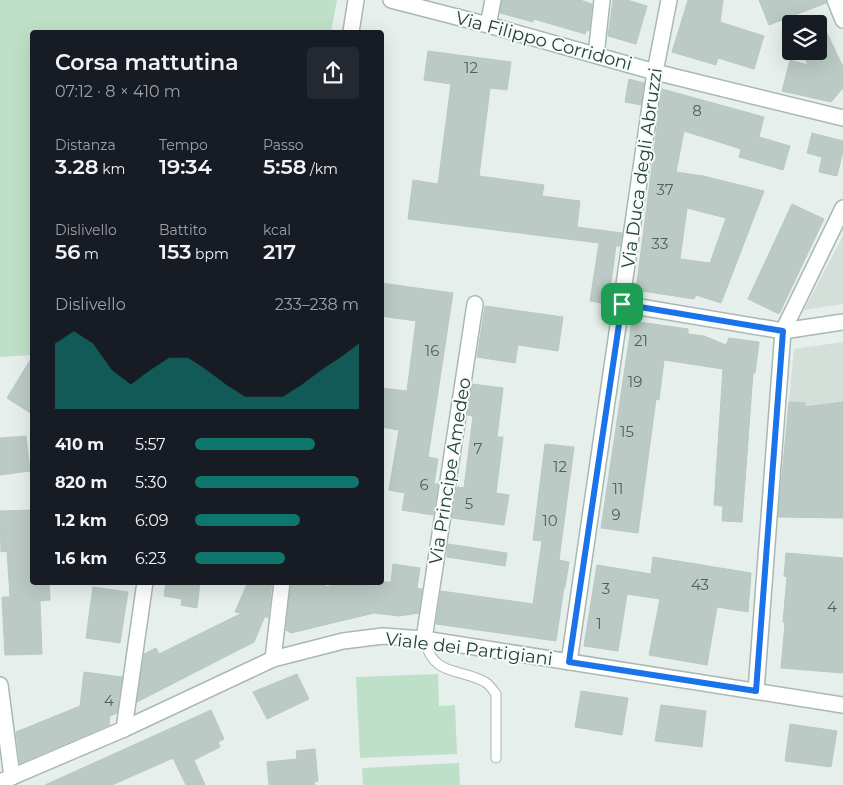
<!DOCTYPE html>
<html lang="it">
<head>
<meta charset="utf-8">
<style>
	body { margin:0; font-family:Montserrat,sans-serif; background:#242831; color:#f1f3f6; height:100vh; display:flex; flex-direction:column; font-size:19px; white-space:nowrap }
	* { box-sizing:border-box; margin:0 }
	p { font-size:16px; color:#9ea1a6 }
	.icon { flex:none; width:28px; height:28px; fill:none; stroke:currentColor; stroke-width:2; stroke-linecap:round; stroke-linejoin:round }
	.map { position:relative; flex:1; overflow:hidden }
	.panel { position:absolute; left:30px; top:30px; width:354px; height:555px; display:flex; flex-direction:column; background:#171b24; border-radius:5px; box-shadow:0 5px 20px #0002 }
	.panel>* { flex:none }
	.fabs { position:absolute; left:782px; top:15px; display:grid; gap:10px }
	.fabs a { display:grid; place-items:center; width:45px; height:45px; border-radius:5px; background:#171b24; box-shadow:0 5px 20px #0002; font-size:25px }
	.pin { position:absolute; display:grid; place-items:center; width:42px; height:42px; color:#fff; margin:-21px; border-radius:10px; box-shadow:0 2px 8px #0006 }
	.round { display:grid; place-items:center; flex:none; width:52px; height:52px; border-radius:5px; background:#242831 }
	.overview { display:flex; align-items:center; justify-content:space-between; height:85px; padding:0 25px }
	h1 { font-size:22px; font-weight:600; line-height:38px }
	.metrics { display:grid; grid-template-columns:repeat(3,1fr); gap:8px; height:85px; padding:5px 25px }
	.metrics div { display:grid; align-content:center }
	.metrics b { font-size:21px; font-weight:600 }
	.metrics small { font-size:14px; font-weight:400 }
	.metrics p { font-size:14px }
	.chart { height:140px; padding:10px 25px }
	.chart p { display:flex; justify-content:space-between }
	.chart svg { width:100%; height:90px; margin-top:5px; fill:#0f766e; opacity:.7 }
	ul { padding:0 25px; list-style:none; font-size:16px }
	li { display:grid; grid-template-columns:80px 60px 1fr; align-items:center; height:38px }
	li i { height:12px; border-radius:6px; background:#0f766e }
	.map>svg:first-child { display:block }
	.built { fill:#d4dfda }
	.green { fill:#bfe0c8 }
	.building { fill:#bbcac4; stroke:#b8c9c2; fill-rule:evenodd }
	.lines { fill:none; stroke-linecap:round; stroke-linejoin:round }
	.service-casing { stroke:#a8b8b2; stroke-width:11 }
	.minor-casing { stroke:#a8b8b2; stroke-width:18 }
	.tertiary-casing { stroke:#a8b8b2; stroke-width:18 }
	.service { stroke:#fff; stroke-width:9 }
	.minor { stroke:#fff; stroke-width:15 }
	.tertiary { stroke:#fff; stroke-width:15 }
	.route-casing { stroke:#fff; stroke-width:10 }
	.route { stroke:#1a73e8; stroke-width:6 }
	.labels { text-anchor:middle; stroke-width:4; stroke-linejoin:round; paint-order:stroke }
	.number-label { font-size:15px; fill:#4a645c }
	.street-label { font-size:18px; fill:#24423a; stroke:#f7fbf9 }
</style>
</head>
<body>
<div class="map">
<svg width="843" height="785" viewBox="0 0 843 785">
	<rect width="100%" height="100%" fill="#e6efeb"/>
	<path class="built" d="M843 236V304L804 310Z
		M843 342V518L778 517 794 349Z"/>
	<path class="green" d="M0 0H337L331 32H32V355L0 357Z
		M438 674 439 706 455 705 457 754 360 758 356 677Z
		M459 763 460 785H363L362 768Z"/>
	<path class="building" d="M502 0H580L592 4 589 31 587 30 585 34 534 19 533 22 500 13Z
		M613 0H627L647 6 636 44 608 36Z
		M688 0H723L720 22 764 36 754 69 718 58 716 65 672 52Z
		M759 0H826V3L769 25Z
		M819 16 843 67V88L831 102 782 91 790 60 808 65 802 51H819Z
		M428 51 511 62 507 90 490 88 479 176 544 185 542 196 580 201 577 227 622 233 620 246H616L608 304 590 301 599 243 408 219 413 180 438 184 451 84 424 80Z
		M629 79 644 83 641 105 625 102Z
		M662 89 764 117 759 137 790 146 783 170 739 157 741 149 684 131 676 172 703 176 764 191 721 303 696 295 694 299 636 290ZM687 208 726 218 710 263 680 259Z
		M812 133 843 141V151L837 176 819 172 822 157 807 153Z
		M792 204 824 219 779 314 748 299Z
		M381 283 453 293 428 457 438 459 434 484H438L433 515 402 510 405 493 389 490 399 430 381 427V388L407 391 416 321 381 316Z
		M485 306 563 317 558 351 518 345 515 363 477 357Z
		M632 321 688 329V334L704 336 726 345 729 338 759 342 755 373H753L742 522 722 521 723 506 714 505 723 369 664 360 659 400 656 399 638 533 601 528Z
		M32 357V414L7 398Z
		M472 384 503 388 497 437H503L496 493 509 495 504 525 452 518 457 487 464 488 473 416 468 415Z
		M789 402 805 403V407L843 402V518L778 517Z
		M26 436 30 471 0 475V438Z
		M545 444 574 447 559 560 569 562 565 587H564L556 641 436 624 441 591 533 604 542 541 533 540Z
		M32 510V582H49L50 600 40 601 42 654 5 655 2 597H10L7 551 1 552 0 511Z
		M448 544 507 553 505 566 447 557Z
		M786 553 843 558V673L781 668 785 623 783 622 787 577 784 576Z
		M653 557 751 573 748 612 717 607 707 665 649 655 660 599 627 594 618 651 584 646 597 565 651 574Z
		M393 564 420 568 417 588 422 589 419 613 399 616 374 613 291 633 286 630 291 582H326L325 587 349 582H391Z
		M166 582H200L197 608 181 605 182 599 164 596Z
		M248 582H272L268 618 265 616 254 642 137 702 144 654 156 648 159 654 242 613 235 612Z
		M93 587 128 592 120 643 86 638Z
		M84 672 122 677 117 713 110 716 109 725 20 763 16 732 80 706Z
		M297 674 309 699 267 719 253 692Z
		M581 691 628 698 622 735 575 727Z
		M661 705 706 711 702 747 655 741Z
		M211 710 224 739 218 742 220 747 194 760 205 785H186L173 758 112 785H45Z
		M790 724 837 731 831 767 785 761Z
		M315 749 318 781 314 782 315 785H269L267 762 297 759 296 751Z"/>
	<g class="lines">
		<defs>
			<path id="service" d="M424 639C434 678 458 667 485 682 490 685 493 690 496 694V758"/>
			<path id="minor" d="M391 0 488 25 655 72 843 118
				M488 25 493 0
				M351 32 356 0
				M596 55 602 0
				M622 304 783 331 843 322
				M424 639 475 304
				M273 659 282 582
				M569 662 655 72 669 0
				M0 685 12 777
				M756 691 783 331 843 208
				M124 729 145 582"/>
			<path id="tertiary" d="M835 0 843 20
				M0 782 124 729 273 659 343 641 383 636 424 639 843 705"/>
		</defs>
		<use href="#service" class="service-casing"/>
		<use href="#minor" class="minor-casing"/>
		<use href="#tertiary" class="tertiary-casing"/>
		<use href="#service" class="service"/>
		<use href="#minor" class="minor"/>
		<use href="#tertiary" class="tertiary"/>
	</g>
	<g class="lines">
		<defs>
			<path id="route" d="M622 304 783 331 756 691 569 662Z"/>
		</defs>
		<use href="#route" class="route-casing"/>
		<use href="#route" class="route"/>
	</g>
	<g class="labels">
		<g class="number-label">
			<text x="471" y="73">12</text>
			<text x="697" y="116">8</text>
			<text x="665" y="195">37</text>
			<text x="660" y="249">33</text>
			<text x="641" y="346">21</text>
			<text x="432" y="356">16</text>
			<text x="635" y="387">19</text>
			<text x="627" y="437">15</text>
			<text x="478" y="454">7</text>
			<text x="560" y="472">12</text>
			<text x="424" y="490">6</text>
			<text x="618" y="494">11</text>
			<text x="469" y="509">5</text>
			<text x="616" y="520">9</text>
			<text x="550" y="526">10</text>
			<text x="700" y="590">43</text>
			<text x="606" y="594">3</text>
			<text x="832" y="612">4</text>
			<text x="599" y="629">1</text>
			<text x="109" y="706">4</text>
		</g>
		<g class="street-label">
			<text transform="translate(544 41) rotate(15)" y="6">Via Filippo Corridoni</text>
			<text transform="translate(642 168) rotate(-82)" y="6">Via Duca degli Abruzzi</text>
			<text transform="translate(450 471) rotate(-81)" y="6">Via Principe Amedeo</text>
			<text transform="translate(469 649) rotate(7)" y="6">Viale dei Partigiani</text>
		</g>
	</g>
</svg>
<div class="fabs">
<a><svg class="icon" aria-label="layers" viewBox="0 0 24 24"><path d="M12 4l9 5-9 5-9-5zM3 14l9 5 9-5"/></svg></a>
</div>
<div class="pin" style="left:622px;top:304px;background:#1e9e55"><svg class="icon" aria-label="arrive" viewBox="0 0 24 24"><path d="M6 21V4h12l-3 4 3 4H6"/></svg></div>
<section class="panel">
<div class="overview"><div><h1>Corsa mattutina</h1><p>07:12 · 8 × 410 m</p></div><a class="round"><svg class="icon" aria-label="share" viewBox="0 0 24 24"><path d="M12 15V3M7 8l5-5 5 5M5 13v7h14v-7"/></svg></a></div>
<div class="metrics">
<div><p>Distanza</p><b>3.28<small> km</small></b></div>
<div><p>Tempo</p><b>19:34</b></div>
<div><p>Passo</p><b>5:58<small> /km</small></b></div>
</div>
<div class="metrics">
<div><p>Dislivello</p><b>56<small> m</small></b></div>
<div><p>Battito</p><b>153<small> bpm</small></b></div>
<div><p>kcal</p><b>217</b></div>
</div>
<div class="chart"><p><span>Dislivello</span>233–238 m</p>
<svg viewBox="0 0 160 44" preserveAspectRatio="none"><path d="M0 44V12L10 6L20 12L30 25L40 32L50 25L60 19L70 19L80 25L90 32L100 38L110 38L120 38L130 32L140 25L150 19L160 12V44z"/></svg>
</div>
<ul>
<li><b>410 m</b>5:57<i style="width:73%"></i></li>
<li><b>820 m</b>5:30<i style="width:100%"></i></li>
<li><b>1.2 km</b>6:09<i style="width:64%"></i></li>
<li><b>1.6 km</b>6:23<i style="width:55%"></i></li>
</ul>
</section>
</div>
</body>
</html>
